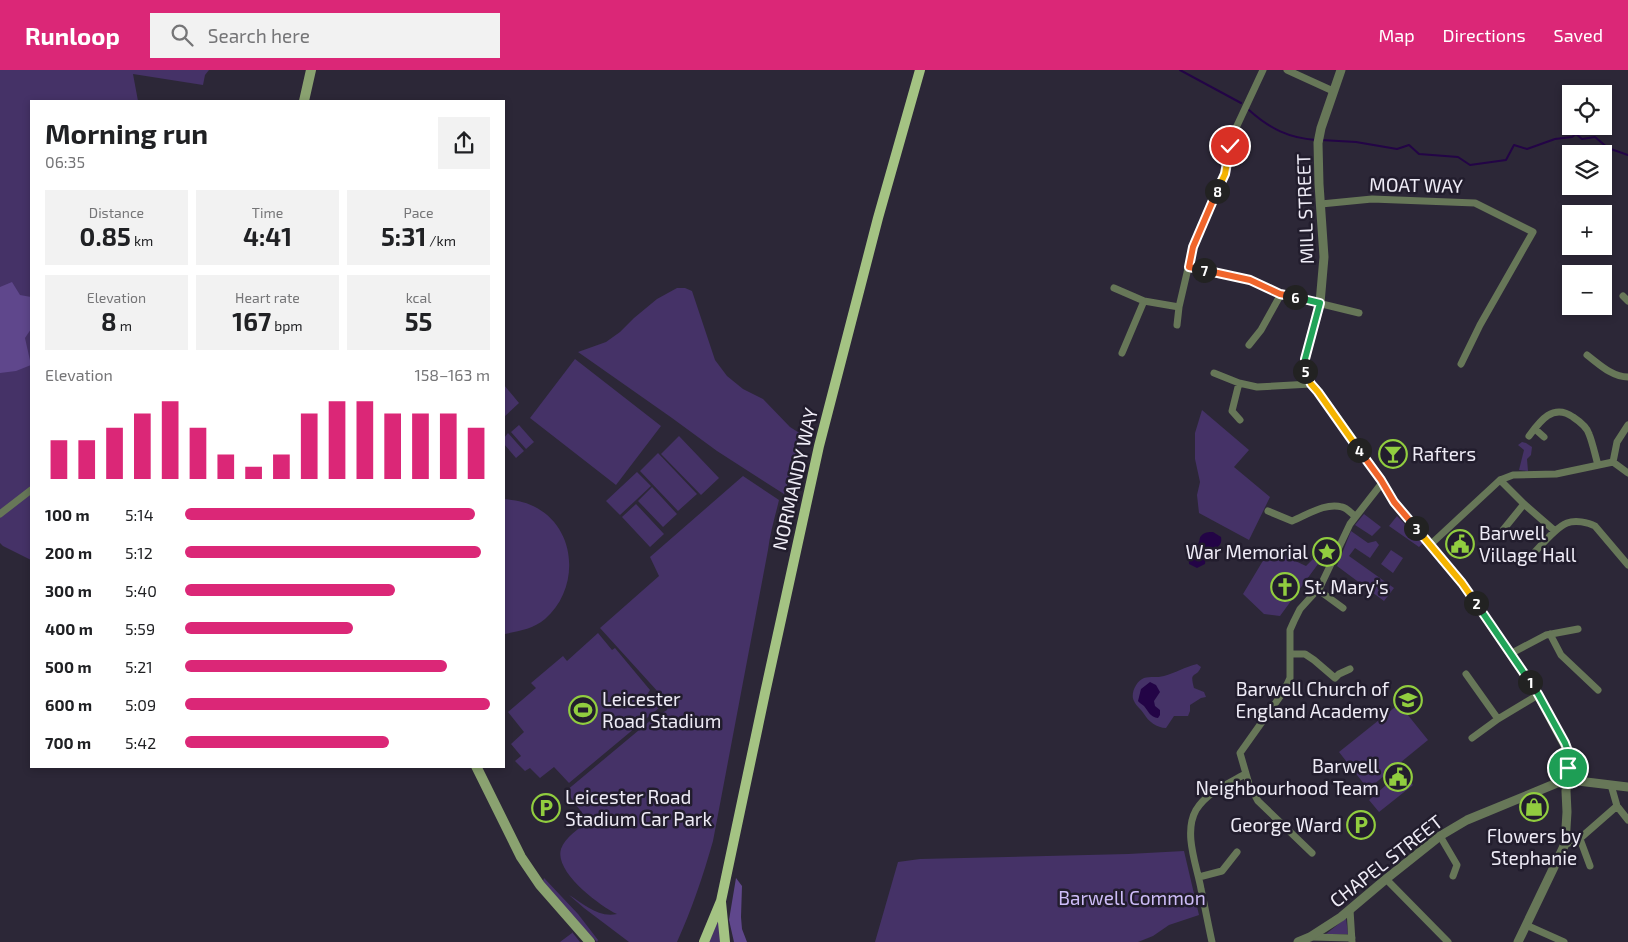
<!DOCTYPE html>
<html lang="en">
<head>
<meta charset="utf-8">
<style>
	body { margin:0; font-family:"Exo 2",sans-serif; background:#f2f2f2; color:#202124; height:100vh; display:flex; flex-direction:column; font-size:19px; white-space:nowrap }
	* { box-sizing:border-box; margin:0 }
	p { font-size:16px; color:#757577 }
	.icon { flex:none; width:28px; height:28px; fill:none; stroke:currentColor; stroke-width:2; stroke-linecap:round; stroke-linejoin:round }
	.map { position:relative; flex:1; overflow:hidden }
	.drawer { position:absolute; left:30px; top:30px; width:475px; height:668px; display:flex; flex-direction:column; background:#fff; border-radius:0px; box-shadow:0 2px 8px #0003 }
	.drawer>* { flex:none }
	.fabs { position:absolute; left:1562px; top:15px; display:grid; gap:10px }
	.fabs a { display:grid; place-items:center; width:50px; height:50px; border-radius:0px; background:#fff; box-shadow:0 2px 8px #0003; font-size:25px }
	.pin { position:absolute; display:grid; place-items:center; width:42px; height:42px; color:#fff; margin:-21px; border:2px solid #fff; border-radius:50%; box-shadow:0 1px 5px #0007 }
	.km { position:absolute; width:25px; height:25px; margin:-12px; border-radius:50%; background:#222; color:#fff; font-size:14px; line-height:25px; text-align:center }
	.round { display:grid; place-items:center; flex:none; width:52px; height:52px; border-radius:0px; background:#f2f2f2 }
	.headline { display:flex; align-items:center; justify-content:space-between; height:85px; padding:0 15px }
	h1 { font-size:28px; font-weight:700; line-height:38px }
	.stats { display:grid; grid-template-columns:repeat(3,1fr); gap:8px; height:85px; padding:5px 15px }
	.stats div { display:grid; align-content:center; border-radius:0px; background:#f2f2f2; text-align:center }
	.stats b { font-size:25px; font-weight:700 }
	.stats small { font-size:14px; font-weight:400 }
	.stats p { font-size:14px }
	.chart { height:140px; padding:10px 15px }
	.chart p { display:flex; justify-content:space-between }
	.chart svg { width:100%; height:90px; margin-top:5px; stroke:#db2777; stroke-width:6 }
	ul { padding:0 15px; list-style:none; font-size:16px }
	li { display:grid; grid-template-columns:80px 60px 1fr; align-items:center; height:38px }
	li i { height:12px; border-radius:6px; background:#db2777 }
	header { display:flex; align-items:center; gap:30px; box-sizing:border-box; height:70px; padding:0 25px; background:#db2777; color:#fff }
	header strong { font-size:24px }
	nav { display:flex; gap:28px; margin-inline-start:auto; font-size:18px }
	.search { width:350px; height:45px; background:#f2f2f2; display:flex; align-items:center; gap:12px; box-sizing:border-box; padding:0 18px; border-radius:0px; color:#757577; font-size:19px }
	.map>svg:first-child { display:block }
	.green { fill:#453267 }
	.forest { fill:#5f478c }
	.water { fill:#230446 }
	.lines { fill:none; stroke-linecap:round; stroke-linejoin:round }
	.stream { stroke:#230446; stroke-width:2 }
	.minor { stroke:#677758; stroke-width:7 }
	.tertiary { stroke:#677758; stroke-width:9 }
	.secondary { stroke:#8aa270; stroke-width:10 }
	.primary { stroke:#a4c383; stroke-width:10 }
	.split-1-casing { stroke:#fff; stroke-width:10 }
	.split-2-casing { stroke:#fff; stroke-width:10 }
	.split-3-casing { stroke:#fff; stroke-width:10 }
	.split-4-casing { stroke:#fff; stroke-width:10 }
	.split-5-casing { stroke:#fff; stroke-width:10 }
	.split-6-casing { stroke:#fff; stroke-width:10 }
	.split-7-casing { stroke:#fff; stroke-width:10 }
	.split-8-casing { stroke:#fff; stroke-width:10 }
	.split-9-casing { stroke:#fff; stroke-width:10 }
	.split-1 { stroke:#22a559; stroke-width:6 }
	.split-2 { stroke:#22a559; stroke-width:6 }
	.split-3 { stroke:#f5b400; stroke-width:6 }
	.split-4 { stroke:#f0652b; stroke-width:6 }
	.split-5 { stroke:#f5b400; stroke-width:6 }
	.split-6 { stroke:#22a559; stroke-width:6 }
	.split-7 { stroke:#f0652b; stroke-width:6 }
	.split-8 { stroke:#f0652b; stroke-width:6 }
	.split-9 { stroke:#f5b400; stroke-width:6 }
	.labels { text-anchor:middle; stroke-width:5; stroke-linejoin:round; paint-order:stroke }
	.street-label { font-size:19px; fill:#eeebf6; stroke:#221d2d }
	.poi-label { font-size:19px; fill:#eeebf6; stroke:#221d2d; text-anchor:start }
	.park-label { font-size:19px; fill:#cebdf8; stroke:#221d2d }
</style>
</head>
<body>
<header>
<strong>Runloop</strong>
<div class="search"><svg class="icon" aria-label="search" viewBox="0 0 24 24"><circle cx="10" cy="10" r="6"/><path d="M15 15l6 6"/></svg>Search here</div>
<nav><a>Map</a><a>Directions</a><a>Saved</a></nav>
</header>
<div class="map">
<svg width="1628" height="872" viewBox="0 0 1628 872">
	<rect width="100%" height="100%" fill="#2c2737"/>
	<path class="green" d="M0 0H209L205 5 203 15 133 4 138 31H31V490L3 476 0 473Z
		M677 218H685L692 221 715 290 727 306 743 319 763 329 790 357 804 366 784 424 717 381 672 348 578 282 606 272 620 262 634 248 657 229Z
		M575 289 661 356 616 415 530 348Z
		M504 315 519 333 504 347Z
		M1202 340 1249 380 1234 397 1270 427 1249 470 1199 443 1197 425 1200 412 1195 389V363Z
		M519 355 534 372 526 379 511 362Z
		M508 363 524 381 516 388 504 374V368Z
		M679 366 719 408 701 425 661 384Z
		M1522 372 1526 373 1532 377 1531 385 1527 389 1528 401 1519 400 1524 380 1518 375Z
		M658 383 697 424 678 441 640 401Z
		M637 402 651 416 620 445 606 431Z
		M743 406 779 430C775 447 770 463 768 480L713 771C703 806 692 839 677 872H629L584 838 569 825C584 834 598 848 617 844 600 836 554 802 561 779 565 767 579 759 588 751L566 721 651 650 667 640 669 634 600 558 659 506 650 487Z
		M652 417 677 444 663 457 638 431Z
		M504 429C515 430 527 432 537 438 578 461 579 520 545 549 533 559 519 561 505 564H504Z
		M636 434 664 464 650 477 622 447Z
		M1364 444 1381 457 1372 466 1355 455Z
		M1397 446 1423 473 1419 477 1389 456Z
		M1351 461 1368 473 1376 471 1379 475 1370 488 1355 478 1349 486 1394 518 1384 531 1337 496Z
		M1270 479 1306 496 1313 489 1318 494 1280 546 1264 544 1243 524Z
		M1391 480 1403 488 1393 503 1381 494Z
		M598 563 612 580 615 578 650 620 648 623 659 638 569 713 554 697 540 708 530 698 525 701 515 691 521 686 511 674 524 662 508 642 536 618 531 613 563 586 567 591Z
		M1197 594 1201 597C1196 609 1189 600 1194 618L1204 622 1206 627 1201 628 1190 635V641L1188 646H1174L1166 658C1157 658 1148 651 1144 644 1141 639 1136 636 1134 631 1130 624 1136 611 1144 608 1150 606 1157 608 1164 606 1175 603 1185 597 1197 594Z
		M1399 634 1428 670 1368 719 1339 682Z
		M1401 702 1413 715 1379 742 1369 730Z
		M1184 781 1199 845 1169 855 1153 866 1138 872H875L898 792 920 789 1128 784Z
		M544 808 578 844 598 870 597 872 568 841 543 811Z
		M719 848 722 872H709Z
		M1346 848 1348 864H1326Z
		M572 862 580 872H560L572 863Z"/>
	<path class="forest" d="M12 212 20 225 31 227V259L25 268 31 295 16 301 0 303V217Z
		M736 808 742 816 741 847 742 859 747 872H734L729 850Z"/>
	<path class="water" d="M1213 462 1221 467C1223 478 1213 478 1206 485L1205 494 1197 498 1189 494C1188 485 1194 481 1198 474 1200 472 1199 468 1201 466 1204 462 1209 462 1213 462Z
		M1150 612 1156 615 1160 622 1154 631 1155 636 1160 640V645L1158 648C1150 647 1149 642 1144 636 1142 634 1139 633 1138 631L1141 619Z"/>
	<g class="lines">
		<path class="stream" d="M1180 0 1241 33
			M1249 40C1270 59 1289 68 1316 70
			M1321 70 1356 72 1397 79 1409 75 1419 84 1458 87 1470 95 1506 90 1514 75 1527 79 1555 69 1572 67 1576 64 1582 69 1595 67 1608 78 1628 85"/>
		<path class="minor" d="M1287 0 1333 21
			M1321 134 1372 129 1475 133 1533 162 1480 255 1461 294
			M1189 197 1250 210 1281 224 1359 243
			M1114 218 1144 231 1179 237
			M1623 226 1628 231
			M1177 255 1179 237 1193 177 1225 104 1235 60 1263 0
			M1249 275 1261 260 1281 224
			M1122 283 1144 231
			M1587 285C1599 294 1612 307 1628 307
			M1214 303 1239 313 1257 317 1311 314
			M1239 313 1232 341 1240 350
			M1535 359 1544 367
			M1529 366C1540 351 1553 333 1573 347 1579 351 1587 357 1589 364 1593 374 1595 385 1598 395
			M1613 392 1617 372 1628 355
			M1613 392 1628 403
			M1500 410 1524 434 1555 461
			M1268 441 1292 451C1307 445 1326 432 1342 437 1347 438 1351 443 1355 446
			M0 444 31 420
			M1503 460 1524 434
			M1430 475 1500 410 1513 405 1556 404 1613 392
			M1532 485C1541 476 1556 457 1567 453 1575 450 1588 452 1595 456L1628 495
			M1317 519 1343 538
			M1550 564 1561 585 1598 620
			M1290 584H1305L1314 590 1335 608 1339 604 1350 599
			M1510 584 1546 565 1578 559
			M1466 604 1498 649
			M1472 668 1498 649 1538 625
			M1611 715 1617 736 1628 750
			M1440 766 1457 795 1453 806
			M1580 769 1590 796
			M1565 774 1577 771 1617 736
			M1312 783 1258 731 1249 714 1240 683 1284 621 1290 608V560L1294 551 1300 539 1320 517 1350 454 1382 413
			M1199 807 1222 801 1237 782
			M1386 809 1448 872
			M1350 840 1352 872
			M1526 855 1564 872
			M1310 867 1352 868
			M1212 872C1208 854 1205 837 1201 819 1197 796 1183 763 1196 740 1207 722 1228 714 1245 704"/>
		<path class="tertiary" d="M1341 0 1321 58 1318 73 1319 114 1324 187 1320 233 1305 289V300L1311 314 1318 322 1347 362 1381 410 1394 432 1462 513 1538 625 1568 681V698L1566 721 1567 742 1565 774 1518 872
			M1298 872 1310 867 1341 847 1386 809 1440 766 1467 750 1557 713 1578 711 1628 717"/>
		<path class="secondary" d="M304 31 311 0
			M476 696 521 787 540 815 590 872"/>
		<path class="primary" d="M721 832 725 872
			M704 872 721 831 765 623 819 376 878 148 920 0"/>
	</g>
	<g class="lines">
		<defs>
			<path id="split-1" d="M1530 612 1538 624 1565 673 1568 681V698"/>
			<path id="split-2" d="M1476 533 1530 612"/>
			<path id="split-3" d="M1416 458 1462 513 1476 533"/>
			<path id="split-4" d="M1359 380 1381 410 1394 432 1416 458"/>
			<path id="split-5" d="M1305 301 1311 314 1318 322 1359 380"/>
			<path id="split-6" d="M1295 227 1320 233 1305 289V301"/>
			<path id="split-7" d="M1204 200 1250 210 1280 224 1295 227"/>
			<path id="split-8" d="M1204 200 1189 197 1193 177 1217 121"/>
			<path id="split-9" d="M1217 121 1225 104 1230 76"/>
		</defs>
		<use href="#split-1" class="split-1-casing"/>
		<use href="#split-2" class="split-2-casing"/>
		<use href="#split-3" class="split-3-casing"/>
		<use href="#split-4" class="split-4-casing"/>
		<use href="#split-5" class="split-5-casing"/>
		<use href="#split-6" class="split-6-casing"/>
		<use href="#split-7" class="split-7-casing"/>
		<use href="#split-8" class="split-8-casing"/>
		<use href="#split-9" class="split-9-casing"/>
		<use href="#split-1" class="split-1"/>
		<use href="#split-2" class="split-2"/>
		<use href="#split-3" class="split-3"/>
		<use href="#split-4" class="split-4"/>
		<use href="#split-5" class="split-5"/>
		<use href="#split-6" class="split-6"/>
		<use href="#split-7" class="split-7"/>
		<use href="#split-8" class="split-8"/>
		<use href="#split-9" class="split-9"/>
	</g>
	<defs>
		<symbol id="bar-ring" viewBox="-11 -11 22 22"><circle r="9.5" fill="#221d2d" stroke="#91cd3f" stroke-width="1.5"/><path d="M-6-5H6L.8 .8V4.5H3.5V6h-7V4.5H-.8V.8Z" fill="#91cd3f"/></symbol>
		<symbol id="civic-ring" viewBox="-11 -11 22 22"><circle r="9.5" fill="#221d2d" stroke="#91cd3f" stroke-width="1.5"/><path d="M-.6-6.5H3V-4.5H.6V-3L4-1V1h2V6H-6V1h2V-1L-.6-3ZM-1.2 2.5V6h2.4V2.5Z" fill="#91cd3f"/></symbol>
		<symbol id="sight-ring" viewBox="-11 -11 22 22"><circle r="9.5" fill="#221d2d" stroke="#91cd3f" stroke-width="1.5"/><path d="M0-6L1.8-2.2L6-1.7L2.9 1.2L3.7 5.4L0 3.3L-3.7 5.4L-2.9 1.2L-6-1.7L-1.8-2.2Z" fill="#91cd3f"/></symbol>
		<symbol id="church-ring" viewBox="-11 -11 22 22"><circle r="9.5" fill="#221d2d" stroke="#91cd3f" stroke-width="1.5"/><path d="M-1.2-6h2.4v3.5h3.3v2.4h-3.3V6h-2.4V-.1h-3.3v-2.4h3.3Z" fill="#91cd3f"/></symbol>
		<symbol id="school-ring" viewBox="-11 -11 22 22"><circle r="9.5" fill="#221d2d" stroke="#91cd3f" stroke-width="1.5"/><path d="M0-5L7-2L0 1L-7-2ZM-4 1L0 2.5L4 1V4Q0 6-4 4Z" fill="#91cd3f"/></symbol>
		<symbol id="stadium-ring" viewBox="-11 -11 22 22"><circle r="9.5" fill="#221d2d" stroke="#91cd3f" stroke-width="1.5"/><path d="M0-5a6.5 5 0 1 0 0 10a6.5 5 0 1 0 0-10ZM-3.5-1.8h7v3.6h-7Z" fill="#91cd3f"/></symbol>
		<symbol id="shop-ring" viewBox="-11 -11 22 22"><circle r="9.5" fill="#221d2d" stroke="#91cd3f" stroke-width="1.5"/><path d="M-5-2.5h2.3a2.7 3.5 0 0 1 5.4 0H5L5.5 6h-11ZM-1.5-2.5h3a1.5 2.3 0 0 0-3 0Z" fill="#91cd3f"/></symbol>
		<symbol id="parking-ring" viewBox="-11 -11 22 22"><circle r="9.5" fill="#221d2d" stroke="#91cd3f" stroke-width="1.5"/><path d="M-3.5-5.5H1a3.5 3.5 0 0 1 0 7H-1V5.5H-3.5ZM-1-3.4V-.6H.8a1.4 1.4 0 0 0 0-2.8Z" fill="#91cd3f"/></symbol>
	</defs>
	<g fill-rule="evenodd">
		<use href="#bar-ring" x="1377" y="368" width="32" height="32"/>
		<use href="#civic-ring" x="1444" y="458" width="32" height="32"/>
		<use href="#sight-ring" x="1311" y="466" width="32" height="32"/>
		<use href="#church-ring" x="1269" y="501" width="32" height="32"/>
		<use href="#school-ring" x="1392" y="614" width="32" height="32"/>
		<use href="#stadium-ring" x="567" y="624" width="32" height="32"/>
		<use href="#civic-ring" x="1382" y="691" width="32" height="32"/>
		<use href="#shop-ring" x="1518" y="721" width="32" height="32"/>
		<use href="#parking-ring" x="530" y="722" width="32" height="32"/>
		<use href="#parking-ring" x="1345" y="739" width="32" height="32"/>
	</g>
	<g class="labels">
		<g class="street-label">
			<text transform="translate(1416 115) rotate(1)" y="7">MOAT WAY</text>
			<text transform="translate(1305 139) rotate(-92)" y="7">MILL STREET</text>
			<text transform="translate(795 409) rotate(-77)" y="7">NORMANDY WAY</text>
			<text transform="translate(1386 791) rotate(-38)" y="7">CHAPEL STREET</text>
		</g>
		<g class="poi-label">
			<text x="1412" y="391">Rafters</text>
			<text x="1479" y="470">Barwell<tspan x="1479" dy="22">Village Hall</tspan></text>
			<text x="1308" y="489" text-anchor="end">War Memorial</text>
			<text x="1304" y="524">St. Mary's</text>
			<text x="1389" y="626" text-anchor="end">Barwell Church of<tspan x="1389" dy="22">England Academy</tspan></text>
			<text x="602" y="636">Leicester<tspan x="602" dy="22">Road Stadium</tspan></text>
			<text x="1379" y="703" text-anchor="end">Barwell<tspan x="1379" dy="22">Neighbourhood Team</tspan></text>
			<text x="565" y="734">Leicester Road<tspan x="565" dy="22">Stadium Car Park</tspan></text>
			<text x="1342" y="762" text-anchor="end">George Ward</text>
			<text x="1534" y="773" text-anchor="middle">Flowers by<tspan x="1534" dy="22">Stephanie</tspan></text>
		</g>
		<g class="park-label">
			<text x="1132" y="835">Barwell Common</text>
		</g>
	</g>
</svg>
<div class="fabs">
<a><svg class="icon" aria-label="locate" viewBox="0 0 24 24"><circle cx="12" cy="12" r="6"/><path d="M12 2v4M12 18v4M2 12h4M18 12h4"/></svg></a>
<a><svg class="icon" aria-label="layers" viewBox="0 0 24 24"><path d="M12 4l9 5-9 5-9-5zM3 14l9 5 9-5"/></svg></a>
<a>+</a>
<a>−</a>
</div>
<div class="pin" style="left:1568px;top:698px;background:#1e9e55"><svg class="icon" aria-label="arrive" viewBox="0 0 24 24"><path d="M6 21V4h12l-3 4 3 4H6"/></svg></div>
<div class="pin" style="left:1230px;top:76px;background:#d93025"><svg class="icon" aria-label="check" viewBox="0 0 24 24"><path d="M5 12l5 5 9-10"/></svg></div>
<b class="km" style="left:1530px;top:612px">1</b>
<b class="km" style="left:1476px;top:533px">2</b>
<b class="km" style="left:1416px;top:458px">3</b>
<b class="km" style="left:1359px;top:380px">4</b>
<b class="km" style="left:1305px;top:301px">5</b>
<b class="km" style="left:1295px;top:227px">6</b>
<b class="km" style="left:1204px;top:200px">7</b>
<b class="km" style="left:1217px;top:121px">8</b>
<section class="drawer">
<div class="headline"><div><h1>Morning run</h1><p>06:35</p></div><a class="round"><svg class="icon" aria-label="share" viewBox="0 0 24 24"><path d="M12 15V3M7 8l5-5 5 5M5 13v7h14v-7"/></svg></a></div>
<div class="stats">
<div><p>Distance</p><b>0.85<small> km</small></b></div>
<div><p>Time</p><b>4:41</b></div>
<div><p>Pace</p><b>5:31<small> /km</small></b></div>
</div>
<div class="stats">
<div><p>Elevation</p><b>8<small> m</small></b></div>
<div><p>Heart rate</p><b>167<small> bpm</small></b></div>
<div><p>kcal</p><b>55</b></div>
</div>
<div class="chart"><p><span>Elevation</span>158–163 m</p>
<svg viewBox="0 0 160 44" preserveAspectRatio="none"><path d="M5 44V25M15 44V25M25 44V19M35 44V12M45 44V6M55 44V19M65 44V32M75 44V38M85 44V32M95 44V12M105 44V6M115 44V6M125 44V12M135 44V12M145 44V12M155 44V19"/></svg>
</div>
<ul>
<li><b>100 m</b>5:14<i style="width:95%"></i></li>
<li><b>200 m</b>5:12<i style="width:97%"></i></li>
<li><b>300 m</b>5:40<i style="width:69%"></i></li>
<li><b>400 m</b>5:59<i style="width:55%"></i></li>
<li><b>500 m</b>5:21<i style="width:86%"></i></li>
<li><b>600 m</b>5:09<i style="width:100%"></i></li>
<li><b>700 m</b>5:42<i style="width:67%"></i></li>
</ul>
</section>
</div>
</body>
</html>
